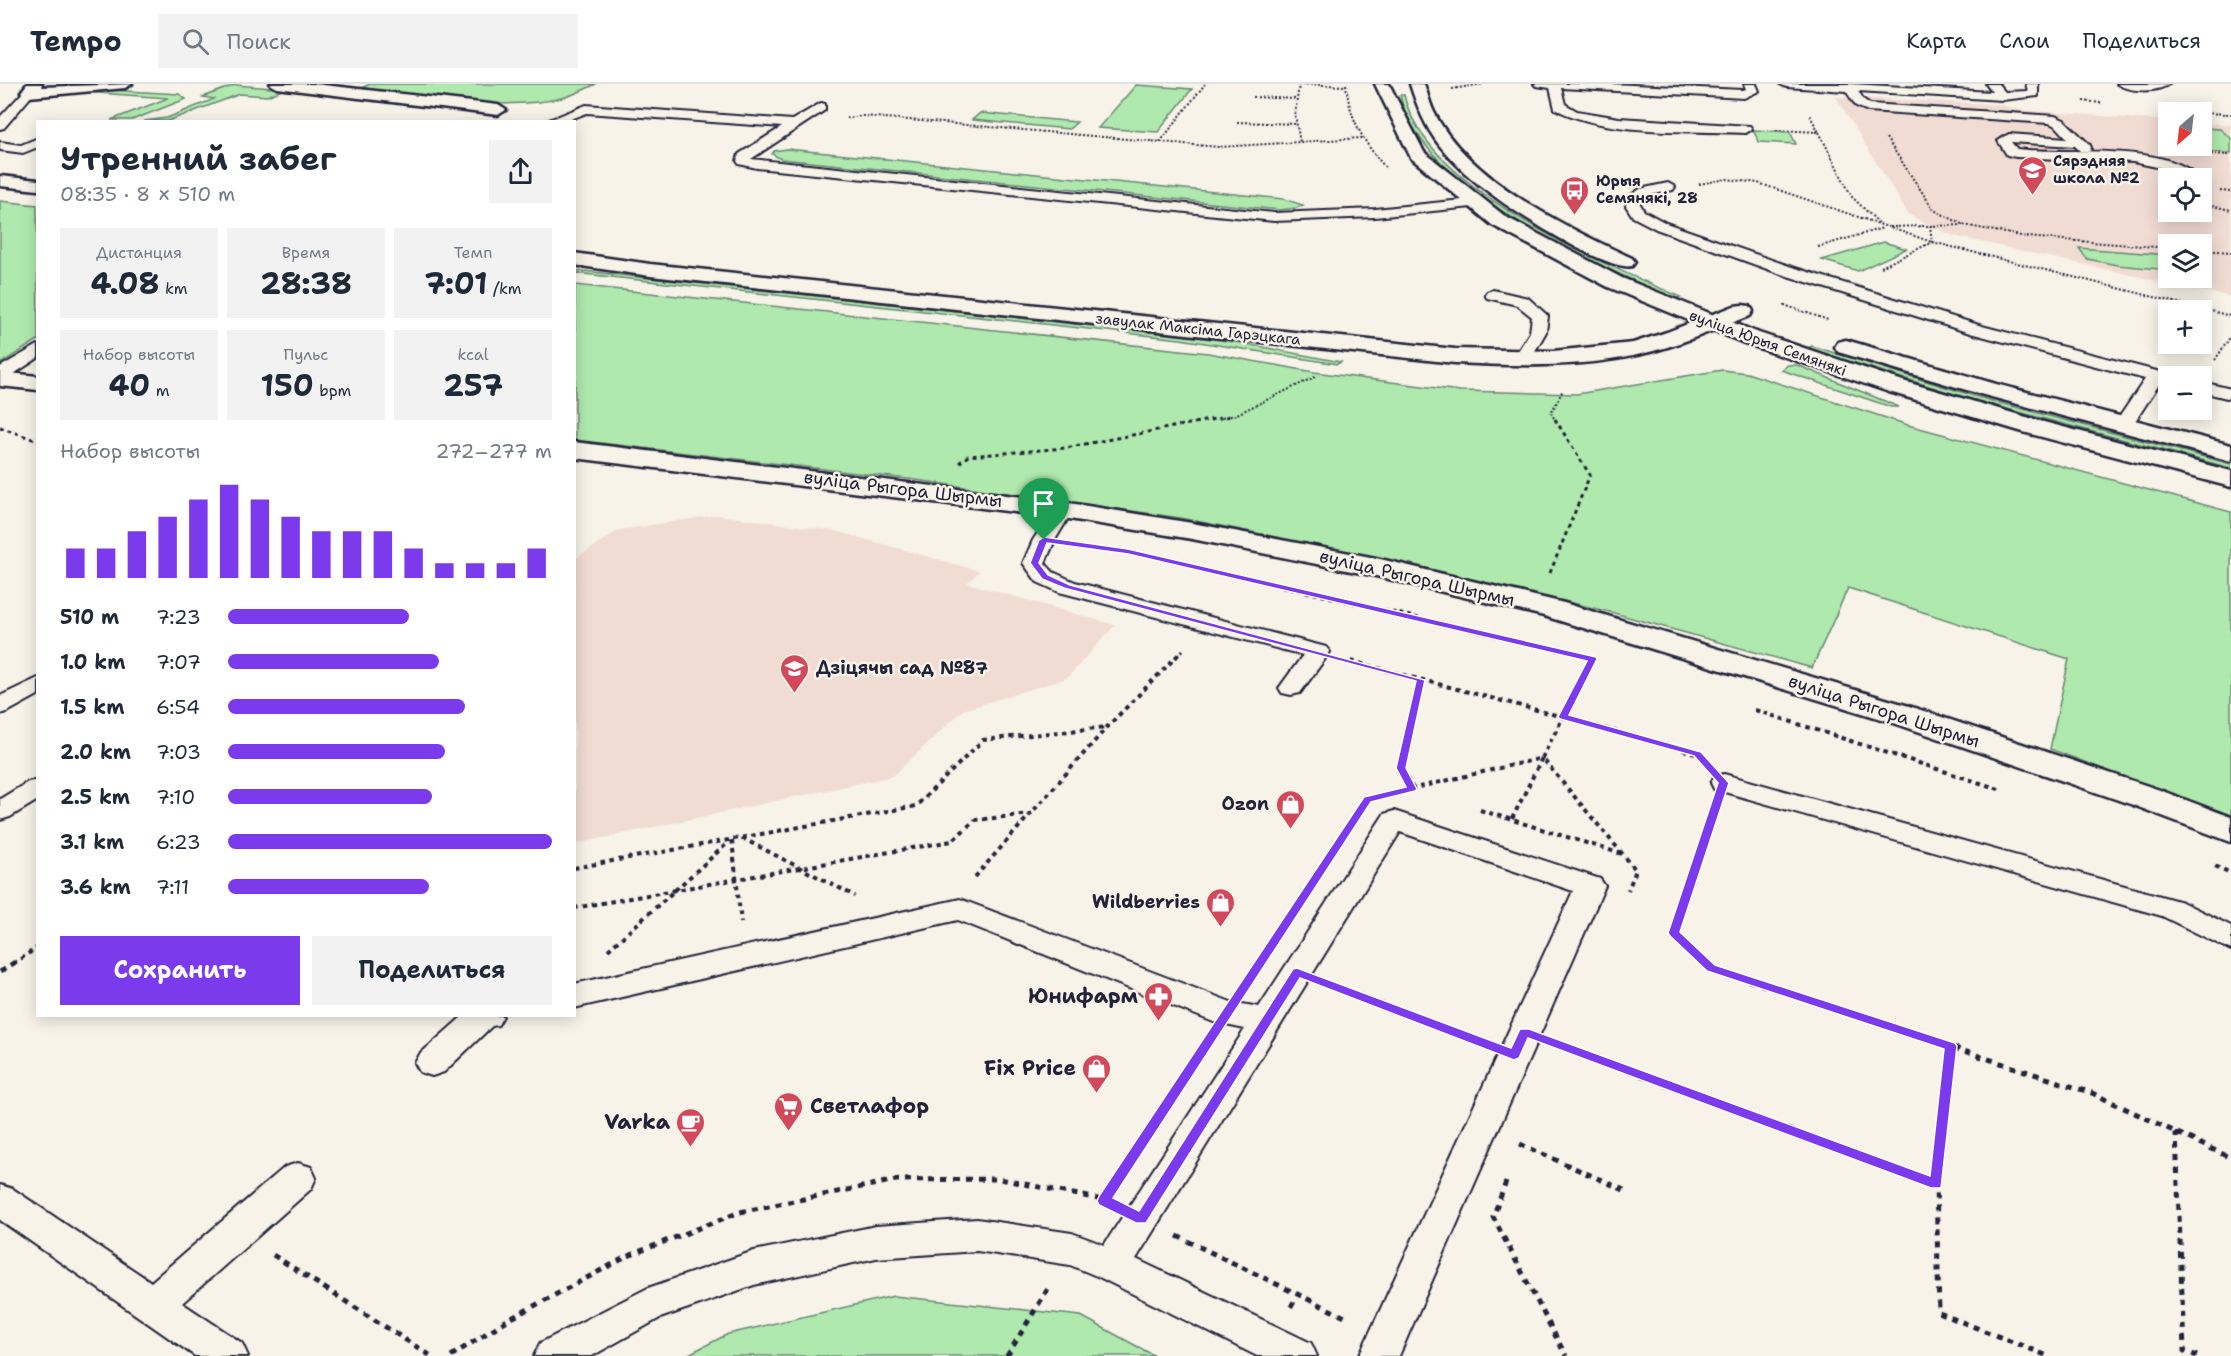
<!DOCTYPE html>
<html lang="ru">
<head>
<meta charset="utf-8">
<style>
	body { margin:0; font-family:"Shantell Sans",sans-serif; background:#f2f2f3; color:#1f2937; height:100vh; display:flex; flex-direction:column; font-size:22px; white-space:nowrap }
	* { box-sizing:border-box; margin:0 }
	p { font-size:20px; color:#747a83 }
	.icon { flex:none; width:33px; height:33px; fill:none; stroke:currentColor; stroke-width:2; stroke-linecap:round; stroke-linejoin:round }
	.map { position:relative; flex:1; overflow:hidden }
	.side { position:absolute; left:36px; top:36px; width:540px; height:897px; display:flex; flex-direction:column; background:#fff; border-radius:0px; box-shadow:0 3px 15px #0003 }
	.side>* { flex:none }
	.needle { width:39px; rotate:208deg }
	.buttons { position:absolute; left:2158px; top:18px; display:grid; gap:12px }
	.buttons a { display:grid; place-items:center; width:54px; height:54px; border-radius:0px; background:#fff; box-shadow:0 3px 15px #0003; font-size:30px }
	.pin { position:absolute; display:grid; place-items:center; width:51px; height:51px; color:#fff; margin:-62px -26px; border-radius:50% 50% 50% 0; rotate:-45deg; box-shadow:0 0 6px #0007 }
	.pin .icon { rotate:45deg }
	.round { display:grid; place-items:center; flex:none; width:63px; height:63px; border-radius:0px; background:#f2f2f3 }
	.head { display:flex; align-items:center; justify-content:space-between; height:102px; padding:0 24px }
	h1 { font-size:33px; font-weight:700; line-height:45px }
	.figures { display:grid; grid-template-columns:repeat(3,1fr); gap:9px; height:102px; padding:6px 24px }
	.figures div { display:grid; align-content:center; border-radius:0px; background:#f2f2f3; text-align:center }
	.figures b { font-size:30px; font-weight:700 }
	.figures small { font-size:16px; font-weight:400 }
	.figures p { font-size:16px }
	.chart { height:168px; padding:12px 24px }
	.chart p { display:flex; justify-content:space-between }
	.chart svg { width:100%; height:108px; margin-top:6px; stroke:#7c3aed; stroke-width:6 }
	.cta { display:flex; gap:12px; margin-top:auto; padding:12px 24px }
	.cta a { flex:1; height:69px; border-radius:0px; background:#7c3aed; color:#fff; font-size:24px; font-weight:700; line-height:69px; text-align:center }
	.cta a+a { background:#f2f2f3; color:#1f2937 }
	ul { padding:0 24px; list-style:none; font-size:20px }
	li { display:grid; grid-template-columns:96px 72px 1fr; align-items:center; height:45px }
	li i { height:15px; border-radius:8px; background:#7c3aed }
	header { display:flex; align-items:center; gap:36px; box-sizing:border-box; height:84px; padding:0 30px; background:#fff; border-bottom:2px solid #e0e1e3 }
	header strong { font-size:28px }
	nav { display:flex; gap:33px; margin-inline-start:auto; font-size:21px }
	.search { width:420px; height:54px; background:#f2f2f3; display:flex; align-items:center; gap:15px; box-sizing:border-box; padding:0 21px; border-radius:0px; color:#747a83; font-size:22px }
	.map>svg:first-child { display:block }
	.built { fill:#f1dcd3; fill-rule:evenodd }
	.green { fill:#afe9ad; stroke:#688674; stroke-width:1.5 }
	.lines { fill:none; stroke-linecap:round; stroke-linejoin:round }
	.service-casing { stroke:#22223b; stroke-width:4 }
	.minor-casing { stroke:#22223b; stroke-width:5 }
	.tertiary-casing { stroke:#22223b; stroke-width:5 }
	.secondary-casing { stroke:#22223b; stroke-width:5 }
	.path-far3 { stroke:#22223b; stroke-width:2; stroke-dasharray:2 2; stroke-linecap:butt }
	.path-far2 { stroke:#22223b; stroke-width:3; stroke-dasharray:4 4; stroke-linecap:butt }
	.path-far1 { stroke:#22223b; stroke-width:4; stroke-dasharray:4.5 4.5; stroke-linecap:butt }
	.path { stroke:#22223b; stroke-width:5; stroke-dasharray:6 6; stroke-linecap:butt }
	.service { fill:#f7f3e8; fill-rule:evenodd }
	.minor { fill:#f7f3e8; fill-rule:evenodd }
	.tertiary { fill:#f7f3e8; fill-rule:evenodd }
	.secondary { fill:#f7f3e8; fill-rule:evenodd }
	.route { fill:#7c3aed; stroke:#fff; stroke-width:1.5; fill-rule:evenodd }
	.labels { text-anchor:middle; stroke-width:5; stroke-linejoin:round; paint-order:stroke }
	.far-poi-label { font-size:15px; font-weight:bold; fill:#22223b; stroke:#f7f3e8; text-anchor:start }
	.far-street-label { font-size:15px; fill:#22223b; stroke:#f7f3e8 }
	.street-label { font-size:18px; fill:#22223b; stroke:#f7f3e8 }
	.poi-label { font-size:18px; font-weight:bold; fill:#22223b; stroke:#f7f3e8; text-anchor:end }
	.near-poi-label { font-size:21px; font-weight:bold; fill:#22223b; stroke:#f7f3e8; text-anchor:end }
</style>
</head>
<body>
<header>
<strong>Tempo</strong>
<div class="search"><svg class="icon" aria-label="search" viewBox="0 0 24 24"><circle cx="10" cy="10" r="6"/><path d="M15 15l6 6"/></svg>Поиск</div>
<nav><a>Карта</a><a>Слои</a><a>Поделиться</a></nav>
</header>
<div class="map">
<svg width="2231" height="1272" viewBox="0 0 2231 1272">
	<rect width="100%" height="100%" fill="#f7f3e8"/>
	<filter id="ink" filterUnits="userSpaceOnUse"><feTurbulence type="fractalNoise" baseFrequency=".0167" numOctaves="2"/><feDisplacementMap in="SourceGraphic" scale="12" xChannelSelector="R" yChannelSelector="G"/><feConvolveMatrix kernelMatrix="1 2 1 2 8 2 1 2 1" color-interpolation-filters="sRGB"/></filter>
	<g filter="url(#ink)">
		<path class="built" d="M1836 13 1997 20 2020 26 2169 37V62H2202V39L2231 41V213L1954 152 1930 142 1908 130ZM2169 94H2202V128H2169ZM2169 160H2202V194H2169Z
			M717 431 835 447 980 487 967 499 1115 541 1067 594 963 626 893 692 575 760V475L619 446Z"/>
		<path class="green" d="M370 0H596C585 5 574 11 562 14 508 27 416 15 361 4Z
			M235 1 285 5 267 12 240 10 168 37H144L167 34 214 15 203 13Z
			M1136 1 1192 5 1158 48 1098 44Z
			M109 6 179 10 186 15 132 36H111L168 14 84 8Z
			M1400 11H1404C1425 104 1600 179 1681 213L1675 215C1594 179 1421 106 1400 11Z
			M980 29 1077 38 1069 45 972 36Z
			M2202 44 2220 45 2231 54V69L2190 67 2184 62H2202Z
			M1753 46 1790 48 1796 60 1759 58Z
			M787 65 1284 115 1303 121 1296 124 1280 126 781 75 772 70 774 67Z
			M0 117 37 121 38 256 0 280Z
			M1884 158 1906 165 1858 187 1822 176Z
			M2079 164 2169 171V186L2117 181 2087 175Z
			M574 186 1177 251 1236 258 1341 278 1337 280 1180 255 575 189Z
			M575 201 1208 269 1314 288 1460 307 1577 310 1722 286 1747 289 1908 341 2231 428V733L2050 665 2069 575 1848 504 1812 584 1610 528 1401 478 1181 434 916 396 575 356Z
			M1812 262 1981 314 2231 380V384L1977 317 1807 264Z
			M1788 281H1797L1899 323H1891L1781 286Z
			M894 1212 1081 1232 1155 1272H685L728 1250Z"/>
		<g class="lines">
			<defs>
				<path id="service" d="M1534 0H1611L1743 6 1746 5 1744 0H1756L1759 7 1744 14 1561 4 1565 20 1577 27 1619 34 1750 42 1752 45 1746 49C1687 46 1608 52 1555 25L1550 4 1536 2Z
					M1780 0H1851L1992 8 1986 0H1998L2005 8 2028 7 2026 0H2038V12L2002 16 1858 7 1864 16 1870 20 2055 32 2064 36 2090 61 2091 64 2090 67H2080L2075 62 2011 58 2017 65C2062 71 2168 58 2199 94H2183L2171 86 2133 78 2016 73 2007 71 1998 57 2009 50 2067 54 2056 42 2049 39 1868 27 1856 22 1846 7 1786 3Z
					M2117 0H2169C2158 9 2128 8 2117 0Z
					M29 5 35 8 33 10 4 44 0 45V33L25 6Z
					M821 19 825 20V26L751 75 1274 129 1375 125 1472 115 1479 119 1472 123 1375 133 1274 137 757 84 739 80 737 77 739 70 782 43 587 29 563 38H544L586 21 792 36Z
					M38 54V63L23 69 0 66V58L21 61Z
					M1668 99 1675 103 1673 106 1650 111 1639 118 1644 127 1666 139 1792 183 1982 242 2176 292H2169V301L2160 299 2130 345H2116L2114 341 2145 295 1970 249 1781 190 1656 145 1633 133 1626 122 1627 114 1640 105Z
					M1493 206 1528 214 1548 232 1546 248 1528 279H1516L1513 275 1530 248 1532 233 1517 221 1487 214 1485 211 1487 208Z
					M38 261V274L6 295 0 296V283Z
					M2202 298 2231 305V315L2202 308Z
					M1063 420 1070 422 1073 426 1055 456 1045 479 1053 488 1075 498 1326 563 1330 568 1300 609 1291 611 1282 609 1279 604 1303 571 1059 508 1037 498 1023 479 1033 456 1053 426 1056 422Z
					M38 594V611L9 627 0 630V612Z
					M1724 690 2182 818 2231 842V866L2162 832 1714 705 1711 699 1714 693Z
					M38 696V716L10 733 0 736V715L28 698Z
					M1394 727 1600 795 1605 802 1399 1272H1359L1573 807 1400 748 1136 1175 1311 1259 1317 1272H1257L1099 1193 1070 1181 977 1167 876 1174 754 1201 660 1234 592 1272H534L540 1259 648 1204 754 1167 876 1142 977 1135 1072 1149 1104 1161 1245 945 1216 939 958 836 574 924V900L960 815 1231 918 1259 923 1384 730Z
					M463 932H503L498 941 492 942 444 988 432 992 420 988 415 979 420 970Z
					M298 1079 311 1083 316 1094 311 1105 182 1219 242 1259 248 1272H195L0 1136V1101L13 1105 151 1198 285 1083Z"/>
				<path id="minor" d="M27 0H42L41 3 132 0 125 4 29 13 21 8Z
					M270 0H315L498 21 506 26 498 31 277 4Z"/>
				<path id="tertiary" d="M0 92 38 96V106L0 102Z
					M574 169 650 180 1455 265 1553 267 1633 259 1667 248 1734 222 1742 221 1750 222 1753 227 1750 232C1713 246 1676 263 1637 271 1578 284 1515 282 1455 279L650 192 574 181Z
					M0 288 38 292V306L0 302Z
					M574 358 1063 418 1192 439 1376 474 1564 519 1909 622 2157 705 2231 733V758L2133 721 1885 636 1544 532 1376 492 1192 455 1063 434 574 374Z"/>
				<path id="secondary" d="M1375 0H1389L1424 68 1506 133 1622 194 1759 249 1903 297 2040 337 2231 387V403L2023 348 1886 307 1744 259 1608 203 1492 141 1411 74Z
					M1410 0H1424C1428 10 1430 21 1435 30 1469 96 1567 144 1632 174L1635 178 1632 182C1608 188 1516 129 1494 112 1474 98 1455 81 1440 62 1425 43 1417 22 1410 0Z
					M1846 256 1996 300 2231 361V377L1980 310 1838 268 1835 263 1838 258Z"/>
			</defs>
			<use href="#service" class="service-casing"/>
			<use href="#minor" class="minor-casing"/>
			<use href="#tertiary" class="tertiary-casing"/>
			<use href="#secondary" class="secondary-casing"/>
			<path class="path-far3" d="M1299 0 1295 31 1300 58
				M1302 0 1346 2
				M1346 0C1349 33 1363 58 1385 83
				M1452 5 1483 0
				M1253 13 1297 15
				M2083 17 2102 19
				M2175 27 2201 28
				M2202 29 2231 30
				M846 34 863 32 1219 63 1362 54
				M1237 38 1297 40
				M1776 46 1819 48 1809 30
				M1819 48 1852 113 1881 141
				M1886 54 1934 126 1964 141 2026 153 2169 164
				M1160 58 1205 0
				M2211 70 2231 71
				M1699 100 1727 95 1758 99 1932 158 2231 232
				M2220 107 2231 108
				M2207 116 2212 122 2231 126
				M1890 143 1963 141
				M1818 163 1883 144
				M2202 166 2231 168
				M1881 183 1932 158 1930 142
				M1784 221 1828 236
				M2215 276 2231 252
				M1222 334 1235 331 1317 292
				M1554 334 1551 329 1563 306"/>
			<path class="path-far2" d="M0 343 38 357
				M959 379 968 372 1065 364 1230 332
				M1550 489 1590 391 1553 332
				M1259 497 1561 567
				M1176 573 1183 566"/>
			<path class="path-far1" d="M1592 575 1563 633 1698 670 1702 675
				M1351 577 1563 633 1542 674 1411 705
				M1755 626 2002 706
				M1413 705 1401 684 1421 596
				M1480 726 1622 770
				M1512 735 1542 674 1636 786 1628 806
				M742 754 855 812
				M732 756 741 838
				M2215 782 2231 789
				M574 784 916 722 983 656 1107 643
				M975 793 1108 642 1178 571
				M574 824 952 757 975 736 1031 730
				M608 866 730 757
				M13 880 38 863
				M1707 880 1674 849 1713 729"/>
			<path class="path" d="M1705 878 1711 884 2092 1009 2231 1074
				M0 888 15 878
				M1333 902 1477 957
				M1562 962 1936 1100 1939 1229 2048 1272
				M2176 1048 2184 1267 2197 1272
				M1520 1060 1624 1106
				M1506 1098 1493 1133 1566 1272
				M1936 1100 1951 962
				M1177 1152 1349 1235
				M273 1171 431 1272
				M1291 1223 1298 1210
				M451 1272 504 1238 628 1172 740 1128 896 1096 1000 1095 1103 1116
				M1007 1272 1049 1203"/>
			<use href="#service" class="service"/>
			<use href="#minor" class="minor"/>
			<use href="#tertiary" class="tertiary"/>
			<use href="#secondary" class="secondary"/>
		</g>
	</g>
	<path class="route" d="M1044 453 1128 465 1596 573 1597 575 1569 631 1701 668 1729 699 1680 848 1715 881 1955 959 1957 962 1941 1104H1931L1528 954 1519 974 1514 976 1300 894 1146 1139H1136L1099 1121 1097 1117 1099 1112 1364 713 1406 703 1396 684 1416 597 1064 504 1042 495 1030 479 1039 456ZM1047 459 1128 470 1587 577 1558 633 1560 635 1694 672 1718 699 1668 849 1670 852 1707 887 1944 965 1930 1092 1529 945H1520L1511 964 1297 884 1293 885 1139 1127 1113 1114 1371 718 1415 707 1417 705 1406 684 1425 596 1070 501 1048 491 1039 479Z"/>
	<defs>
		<symbol id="school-pin" viewBox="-11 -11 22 30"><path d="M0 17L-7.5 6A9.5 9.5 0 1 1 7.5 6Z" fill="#d1495b" stroke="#f7f3e8"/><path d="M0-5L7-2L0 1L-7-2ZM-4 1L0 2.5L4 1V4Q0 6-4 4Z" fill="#fff"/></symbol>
		<symbol id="bus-pin" viewBox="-11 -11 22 30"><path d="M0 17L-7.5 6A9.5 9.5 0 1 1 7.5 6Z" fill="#d1495b" stroke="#f7f3e8"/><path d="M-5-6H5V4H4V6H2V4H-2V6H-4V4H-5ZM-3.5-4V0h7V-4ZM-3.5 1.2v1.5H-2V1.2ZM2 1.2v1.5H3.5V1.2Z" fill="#fff"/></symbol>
		<symbol id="shop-pin" viewBox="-11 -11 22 30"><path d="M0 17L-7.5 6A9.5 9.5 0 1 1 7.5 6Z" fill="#d1495b" stroke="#f7f3e8"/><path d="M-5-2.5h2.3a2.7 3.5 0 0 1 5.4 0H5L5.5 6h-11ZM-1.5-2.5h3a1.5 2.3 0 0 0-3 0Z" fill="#fff"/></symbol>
		<symbol id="pharmacy-pin" viewBox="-11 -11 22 30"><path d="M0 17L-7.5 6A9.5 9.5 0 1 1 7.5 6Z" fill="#d1495b" stroke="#f7f3e8"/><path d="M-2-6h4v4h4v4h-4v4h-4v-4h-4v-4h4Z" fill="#fff"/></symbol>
		<symbol id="supermarket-pin" viewBox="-11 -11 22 30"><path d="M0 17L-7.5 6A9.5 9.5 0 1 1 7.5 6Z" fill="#d1495b" stroke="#f7f3e8"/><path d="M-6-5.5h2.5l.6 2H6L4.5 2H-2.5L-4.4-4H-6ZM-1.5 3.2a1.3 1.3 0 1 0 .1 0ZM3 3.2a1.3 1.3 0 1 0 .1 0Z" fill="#fff"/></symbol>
		<symbol id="cafe-pin" viewBox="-11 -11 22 30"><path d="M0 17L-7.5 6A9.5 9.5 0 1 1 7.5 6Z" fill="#d1495b" stroke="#f7f3e8"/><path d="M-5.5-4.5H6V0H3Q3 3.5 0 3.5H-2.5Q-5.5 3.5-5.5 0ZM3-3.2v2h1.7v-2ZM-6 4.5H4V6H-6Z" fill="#fff"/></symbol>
	</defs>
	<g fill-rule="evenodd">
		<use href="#school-pin" x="2016" y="70" width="33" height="45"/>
		<use href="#bus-pin" x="1558" y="90" width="33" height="45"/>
		<use href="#school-pin" x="778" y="568" width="33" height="45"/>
		<use href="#shop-pin" x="1274" y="704" width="33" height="45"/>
		<use href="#shop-pin" x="1204" y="802" width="33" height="45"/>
		<use href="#pharmacy-pin" x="1142" y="896" width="33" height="45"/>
		<use href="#shop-pin" x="1080" y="968" width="33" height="45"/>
		<use href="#supermarket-pin" x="772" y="1006" width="33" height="45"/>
		<use href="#cafe-pin" x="674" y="1022" width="33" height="45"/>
	</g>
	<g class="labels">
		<g class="far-poi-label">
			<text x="2053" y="82">Сярэдняя<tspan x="2053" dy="17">школа №2</tspan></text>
			<text x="1596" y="102">Юрыя<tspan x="1596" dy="17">Семянякі, 28</tspan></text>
		</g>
		<g class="far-street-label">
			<text transform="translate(1198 245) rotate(6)" y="5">завулак Максіма Гарэцкага</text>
			<text transform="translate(1768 259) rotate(20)" y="5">вуліца Юрыя Семянякі</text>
		</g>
		<g class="street-label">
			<text transform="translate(903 405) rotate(7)" y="6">вуліца Рыгора Шырмы</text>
			<text transform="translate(1417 494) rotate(13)" y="6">вуліца Рыгора Шырмы</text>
			<text transform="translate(1884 627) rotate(18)" y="6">вуліца Рыгора Шырмы</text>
		</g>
		<g class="poi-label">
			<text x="816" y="590" text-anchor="start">Дзіцячы сад №87</text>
			<text x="1269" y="726">Ozon</text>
			<text x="1200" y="824">Wildberries</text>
		</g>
		<g class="near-poi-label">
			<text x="1138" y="919">Юнифарм</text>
			<text x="1076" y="991">Fix Price</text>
			<text x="810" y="1029" text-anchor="start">Светлафор</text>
			<text x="670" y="1045">Varka</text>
		</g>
	</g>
</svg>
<div class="buttons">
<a><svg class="needle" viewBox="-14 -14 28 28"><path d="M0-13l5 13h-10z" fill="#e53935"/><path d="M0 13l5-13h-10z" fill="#747a83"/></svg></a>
<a><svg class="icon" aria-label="locate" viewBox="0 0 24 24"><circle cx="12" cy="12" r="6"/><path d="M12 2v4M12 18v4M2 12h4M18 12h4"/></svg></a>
<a><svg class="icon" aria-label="layers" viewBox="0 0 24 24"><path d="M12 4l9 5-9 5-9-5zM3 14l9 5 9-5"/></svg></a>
<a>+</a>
<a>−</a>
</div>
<div class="pin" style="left:1044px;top:456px;background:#1e9e55"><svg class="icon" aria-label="arrive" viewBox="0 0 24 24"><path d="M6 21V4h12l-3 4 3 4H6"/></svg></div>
<section class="side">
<div class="head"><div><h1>Утренний забег</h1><p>08:35 · 8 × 510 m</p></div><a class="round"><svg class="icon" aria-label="share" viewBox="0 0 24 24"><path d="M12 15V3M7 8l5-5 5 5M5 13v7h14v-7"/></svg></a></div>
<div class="figures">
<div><p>Дистанция</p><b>4.08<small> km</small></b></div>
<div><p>Время</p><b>28:38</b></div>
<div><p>Темп</p><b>7:01<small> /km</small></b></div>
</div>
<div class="figures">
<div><p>Набор высоты</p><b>40<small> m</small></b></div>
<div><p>Пульс</p><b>150<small> bpm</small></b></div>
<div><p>kcal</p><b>257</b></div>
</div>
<div class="chart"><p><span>Набор высоты</span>272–277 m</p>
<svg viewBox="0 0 160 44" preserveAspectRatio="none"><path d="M5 44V32M15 44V32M25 44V25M35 44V19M45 44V12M55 44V6M65 44V12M75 44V19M85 44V25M95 44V25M105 44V25M115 44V32M125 44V38M135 44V38M145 44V38M155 44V32"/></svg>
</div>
<ul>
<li><b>510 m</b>7:23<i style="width:56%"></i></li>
<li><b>1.0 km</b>7:07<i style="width:65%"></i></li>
<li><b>1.5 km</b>6:54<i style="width:73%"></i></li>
<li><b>2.0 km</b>7:03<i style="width:67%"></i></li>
<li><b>2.5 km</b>7:10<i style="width:63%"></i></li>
<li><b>3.1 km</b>6:23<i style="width:100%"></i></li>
<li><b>3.6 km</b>7:11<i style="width:62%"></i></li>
</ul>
<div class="cta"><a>Сохранить</a><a>Поделиться</a></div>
</section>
</div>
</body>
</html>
